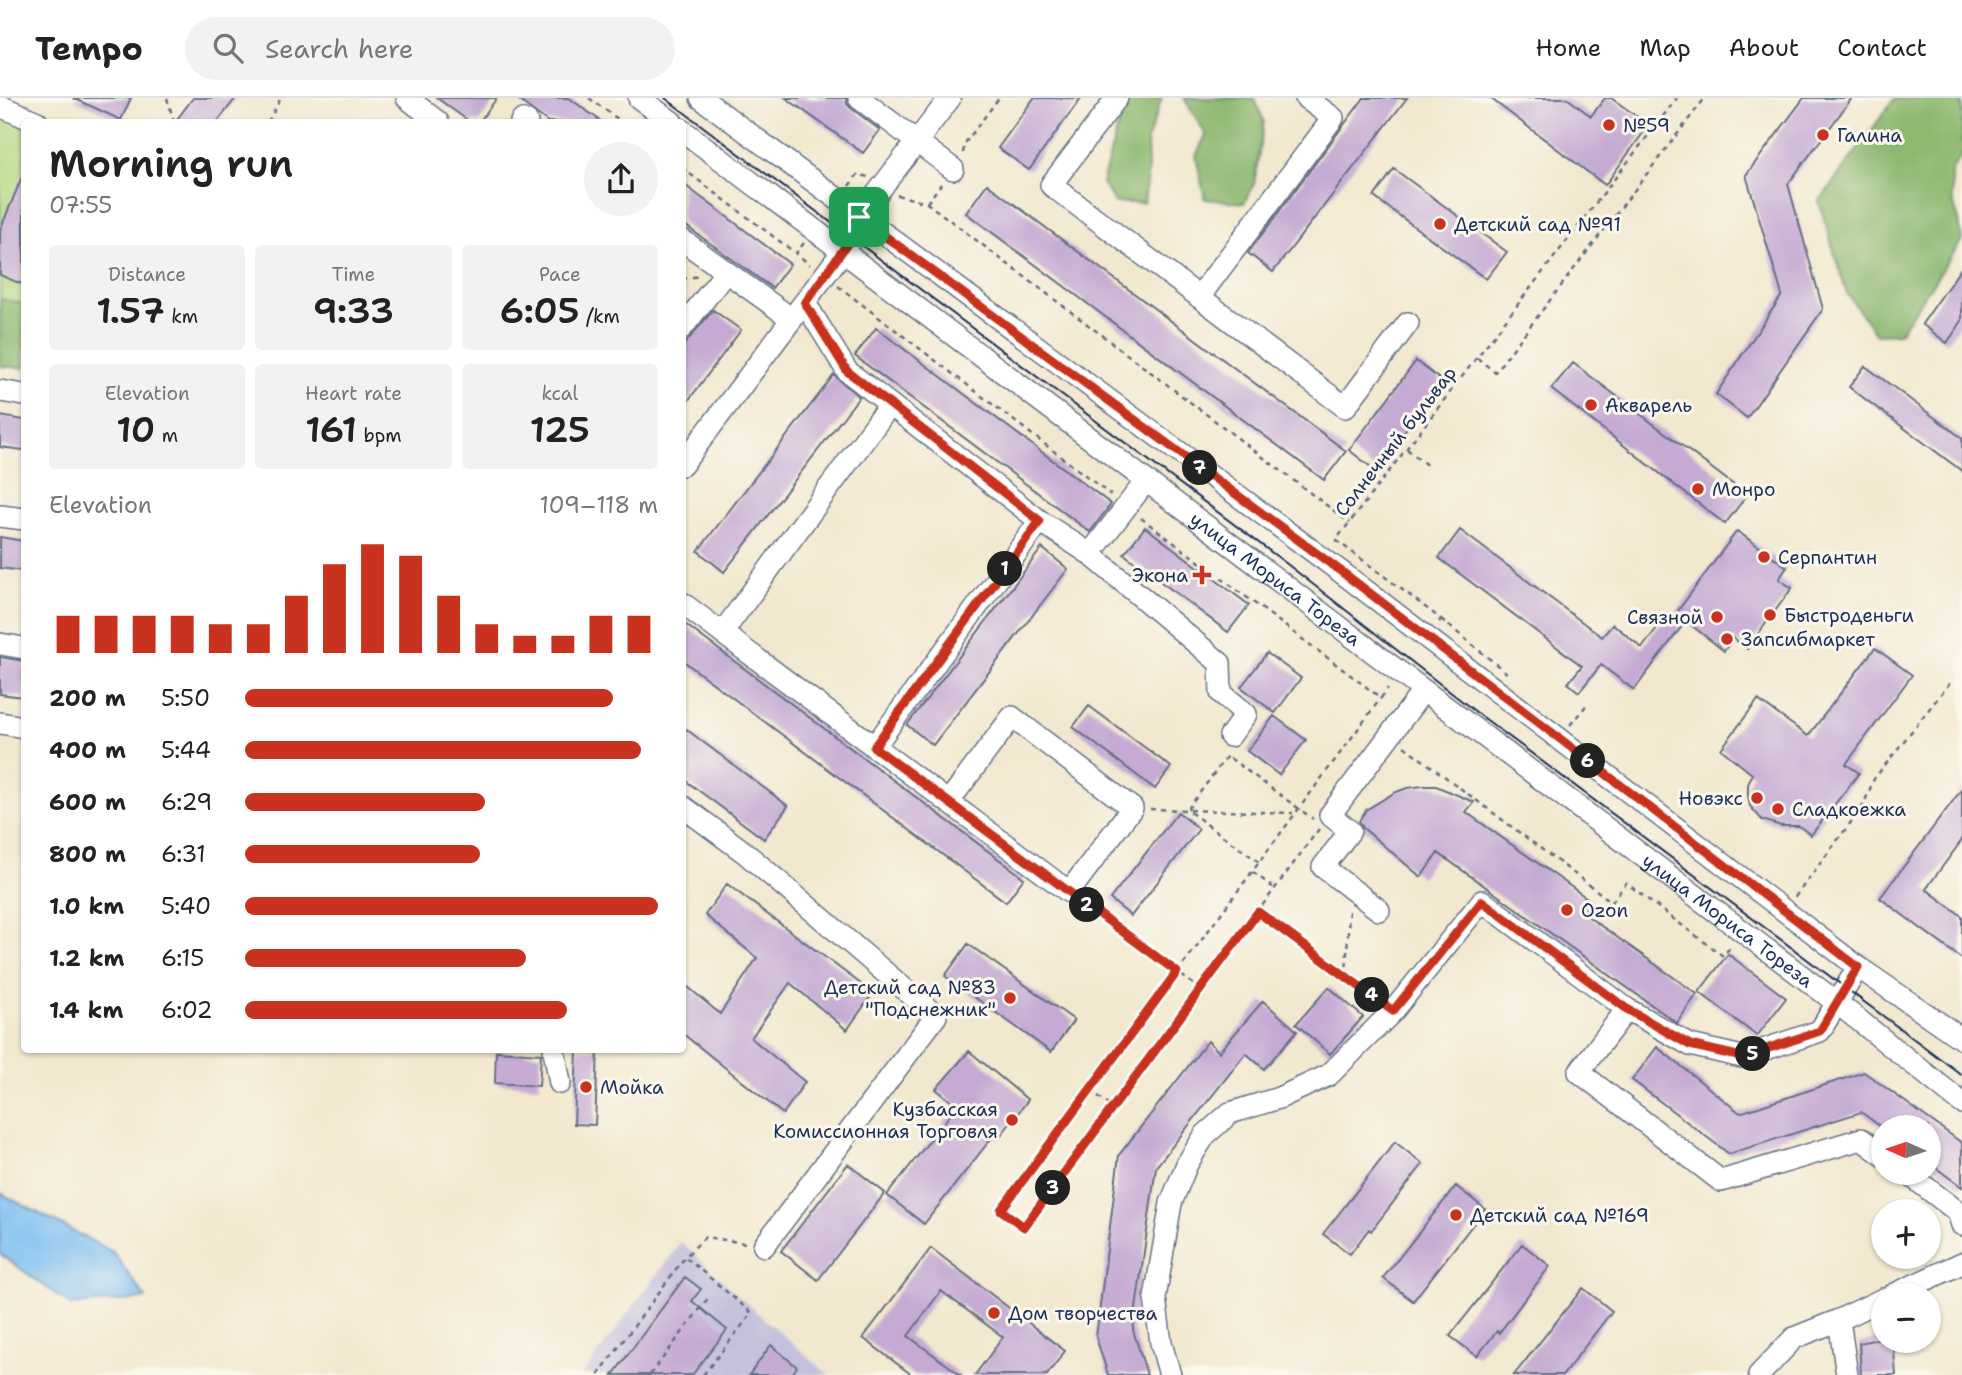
<!DOCTYPE html>
<html lang="en">
<head>
<meta charset="utf-8">
<style>
	body { margin:0; font-family:"Shantell Sans",sans-serif; background:#f2f2f2; color:#222; height:100vh; display:flex; flex-direction:column; font-size:26px; white-space:nowrap }
	* { box-sizing:border-box; margin:0 }
	p { font-size:23px; color:#767676 }
	.icon { flex:none; width:38px; height:38px; fill:none; stroke:currentColor; stroke-width:2; stroke-linecap:round; stroke-linejoin:round }
	.map { position:relative; flex:1; overflow:hidden }
	.panel { position:absolute; left:21px; top:21px; width:665px; height:934px; display:flex; flex-direction:column; background:#fff; border-radius:7px; box-shadow:0 2px 5px #0004 }
	.panel>* { flex:none }
	.needle { width:46px; rotate:273deg }
	.controls { position:absolute; left:1871px; top:1017px; display:grid; gap:14px }
	.controls a { display:grid; place-items:center; width:70px; height:70px; border-radius:50%; background:#fff; box-shadow:0 2px 5px #0004; font-size:35px }
	.pin { position:absolute; display:grid; place-items:center; width:60px; height:60px; color:#fff; margin:-30px; border-radius:14px; box-shadow:0 4px 10px #0006 }
	.km { position:absolute; width:35px; height:35px; margin:-18px; border-radius:50%; background:#222; color:#fff; font-size:19px; line-height:35px; text-align:center }
	.round { display:grid; place-items:center; flex:none; width:74px; height:74px; border-radius:37px; background:#f2f2f2 }
	.headline { display:flex; align-items:center; justify-content:space-between; height:119px; padding:0 28px }
	h1 { font-size:38px; font-weight:600; line-height:52px }
	.stats { display:grid; grid-template-columns:repeat(3,1fr); gap:10px; height:119px; padding:7px 28px }
	.stats div { display:grid; align-content:center; border-radius:7px; background:#f2f2f2; text-align:center }
	.stats b { font-size:35px; font-weight:600 }
	.stats small { font-size:19px; font-weight:400 }
	.stats p { font-size:19px }
	.chart { height:196px; padding:14px 28px }
	.chart p { display:flex; justify-content:space-between }
	.chart svg { width:100%; height:126px; margin-top:7px; stroke:#c8321e; stroke-width:6 }
	ul { padding:0 28px; list-style:none; font-size:23px }
	li { display:grid; grid-template-columns:112px 84px 1fr; align-items:center; height:52px }
	li i { height:18px; border-radius:9px; background:#c8321e }
	header { display:flex; align-items:center; gap:42px; box-sizing:border-box; height:98px; padding:0 35px; background:#fff; border-bottom:2px solid #e0e0e0 }
	header strong { font-size:33px }
	nav { display:flex; gap:38px; margin-inline-start:auto; font-size:24px }
	.search { width:490px; height:63px; background:#f2f2f2; display:flex; align-items:center; gap:18px; box-sizing:border-box; padding:0 24px; border-radius:38px; color:#767676; font-size:26px }
	.map>svg:first-child { display:block }
	.industrial { fill:#c5c0db }
	.green { fill:#b2d882; stroke:#668470; stroke-width:2 }
	.forest { fill:#8db870; stroke:#547467; stroke-width:2 }
	.water { fill:#7bbef1; stroke:#4b76a8; stroke-width:2 }
	.building { fill:#c5abd3 }
	.lines { fill:none; stroke-linecap:round; stroke-linejoin:round }
	.minor-casing { stroke:#667086; stroke-width:24 }
	.path { stroke:#667086; stroke-width:2.5; stroke-dasharray:5 5; stroke-linecap:butt }
	.minor { stroke:#fff; stroke-width:21 }
	.tram { stroke:#1b2f5e; stroke-width:2 }
	.route-casing { stroke:#fff; stroke-width:14 }
	.route { stroke:#c8321e; stroke-width:9 }
	.poi-dot { fill:#c8321e; stroke:#fbf7ec; stroke-width:2.5 }
	.labels { text-anchor:middle; stroke-width:6; stroke-linejoin:round; paint-order:stroke }
	.poi-label { font-size:19px; fill:#1b2f5e; stroke:#fbf7ec; text-anchor:start }
	.street-label { font-size:19px; fill:#1b2f5e; stroke:#fbf7ec }
</style>
</head>
<body>
<header>
<strong>Tempo</strong>
<div class="search"><svg class="icon" aria-label="search" viewBox="0 0 24 24"><circle cx="10" cy="10" r="6"/><path d="M15 15l6 6"/></svg>Search here</div>
<nav><a>Home</a><a>Map</a><a>About</a><a>Contact</a></nav>
</header>
<div class="map">
<svg width="1962" height="1277" viewBox="0 0 1962 1277">
	<rect width="100%" height="100%" fill="#fbf7ec"/>
	<filter id="ink" filterUnits="userSpaceOnUse"><feTurbulence type="fractalNoise" baseFrequency=".0143" numOctaves="2"/><feDisplacementMap in="SourceGraphic" scale="14" xChannelSelector="R" yChannelSelector="G"/><feConvolveMatrix kernelMatrix="1 2 1 2 8 2 1 2 1" color-interpolation-filters="sRGB"/></filter>
	<filter id="wash" filterUnits="userSpaceOnUse"><feTurbulence type="fractalNoise" baseFrequency=".00686" numOctaves="4" result="noise"/><feDisplacementMap in="SourceGraphic" scale="28" xChannelSelector="R" yChannelSelector="G"/><feGaussianBlur stdDeviation="1.57" result="paint"/><feColorMatrix in="noise" values="0 0 0 0 0 0 0 0 0 0 0 0 0 0 0 0 0 1.4 0 .05"/><feComposite in="paint" operator="in"/></filter>
	<g filter="url(#wash)">
		<rect width="100%" height="100%" fill="#f2e8cf"/>
		<path class="industrial" d="M681 1144 746 1205 829 1277H582Z"/>
		<path class="green" d="M0 17 24 26V225L0 216Z"/>
		<path class="forest" d="M1130 0H1162L1147 43 1148 71 1144 105H1115L1102 85 1122 13Z
			M1184 0H1254L1264 23 1254 86 1244 105 1205 101 1196 58 1206 37Z
			M1895 0H1962V58L1952 71V101L1959 122 1962 142 1899 235 1876 236 1847 196 1819 104Z
			M0 201 24 206V270L0 268Z"/>
		<path class="water" d="M0 1095 113 1154 146 1201 71 1207 0 1156Z"/>
		<g id="blocks">
			<path class="building" d="M73 0H131L121 22Z
				M193 0H236L217 24H175Z
				M437 0H497L479 24H470Z
				M516 0H569L602 24H548Z
				M786 0H846L847 6 851 10 880 32 863 55Z
				M1034 0H1081L1029 72 998 50Z
				M1364 0H1407L1273 174 1248 155Z
				M1490 0H1567L1591 18 1605 0H1611L1649 27 1605 87Z
				M1804 0H1852L1788 86 1823 211 1747 320 1716 296 1782 197 1746 77Z
				M1394 71 1507 154 1486 181 1374 99Z
				M24 74V178L21 186 0 177V132Z
				M682 85 790 166 772 190 682 125Z
				M987 86 1346 353 1324 382 966 115Z
				M1962 169V223L1947 245 1922 226Z
				M713 212 741 232 682 311V249Z
				M876 230 1111 406 1090 434 855 258Z
				M1416 263 1442 283 1375 372 1349 352Z
				M1573 265 1747 397 1725 426 1551 291Z
				M1865 268 1962 340V373L1849 289Z
				M834 277 859 299 724 474 698 453Z
				M0 318 24 322V352L0 349Z
				M1145 429 1249 507 1228 534 1124 456Z
				M1460 432 1602 539 1613 526 1642 550 1663 522 1668 526 1737 433 1787 469 1779 481 1792 490 1747 551 1733 540 1724 553 1686 523 1634 592 1601 567 1579 594 1568 585 1582 568 1439 460Z
				M0 439 24 443V473L0 470Z
				M1042 450 1068 471 933 647 907 627Z
				M682 524 1024 780 1006 804 682 562Z
				M1875 550 1912 577 1846 666 1859 675 1811 737 1799 728H1781L1762 722 1750 708 1748 697V687L1752 676 1721 651 1758 602 1808 638Z
				M1267 555 1301 580 1275 615 1241 589Z
				M0 559 24 563V599L0 596Z
				M1089 608 1171 669 1155 691 1073 629Z
				M1274 618 1306 642 1279 677 1247 653Z
				M682 628 788 708 764 741 682 680Z
				M1423 688H1436L1474 704 1466 714 1591 803 1583 815 1697 896 1677 925 1438 755 1421 779 1363 730 1359 723 1366 712 1394 695 1407 690Z
				M1962 691V742L1926 791 1962 818V861L1880 800Z
				M1178 714 1199 731 1131 818 1110 801Z
				M727 786 873 895 847 932 790 885 751 940 805 984 783 1016 682 935V884L720 916 757 860 705 817Z
				M968 846 1074 922 1051 954 945 878Z
				M1728 856 1786 900 1757 938 1699 894Z
				M1329 889 1363 919 1330 956 1296 926Z
				M1263 903 1297 933 1264 971 1246 955 1156 1069 1133 1232 1147 1277H1108L1096 1239 1119 1057 1208 943 1219 954Z
				M1657 949 1740 1015 1864 974 1962 1045V1089L1928 1064V1029H1881L1861 1014 1729 1056 1632 982Z
				M577 952H598L595 1027 574 1026Z
				M496 953 541 956 539 988 495 985Z
				M969 953 1028 1002 998 1041 994 1037 924 1126 887 1097 957 1008 936 991Z
				M1395 1044 1423 1066 1371 1133 1369 1131 1350 1156 1323 1136Z
				M848 1066 885 1095 818 1182 781 1153Z
				M1456 1088 1485 1111 1413 1203 1383 1180Z
				M1522 1146 1550 1168 1499 1235 1497 1233 1477 1258 1450 1238Z
				M931 1150 1065 1253 1047 1277H975L1003 1239 941 1193 908 1238 961 1277H912L863 1240Z
				M685 1179 701 1191 692 1203 727 1232 692 1277H613Z
				M1583 1190 1612 1213 1563 1277H1514Z
				M1883 1240V1242H1893L1896 1277H1861L1859 1245Z
				M771 1247 797 1269 791 1277H749Z"/>
		</g>
	</g>
	<g filter="url(#ink)">
		<use href="#blocks" fill-opacity="0" stroke="#667086" stroke-width="2"/>
		<g class="lines">
			<defs>
				<g id="minor">
					<path d="M407 0 438 24"/>
					<path d="M639 0 672 24"/>
					<path d="M701 0 1345 477 1858 869 1962 941"/>
					<path d="M859 0 953 71"/>
					<path d="M1117 0 1051 87 1345 309 1408 225"/>
					<path d="M0 8 37 24"/>
					<path d="M521 24 523 22 527 24"/>
					<path id="s1" d="M682 32 1836 904 1962 1005"/>
					<path d="M682 142 792 221"/>
					<path d="M1199 199 1333 20 1306 0"/>
					<path d="M805 205 847 273 1040 423 1090 456 1220 565 1221 595 1246 616 1230 638"/>
					<path d="M682 230 726 174"/>
					<path d="M0 293 24 297"/>
					<path d="M682 367 843 153 852 139 859 119 950 0"/>
					<path d="M0 418 24 421"/>
					<path d="M1090 456 1146 383"/>
					<path d="M682 505 1069 794 1132 710 1012 619 949 703"/>
					<path d="M722 535 890 307"/>
					<path d="M0 546 24 550"/>
					<path d="M0 625 24 629"/>
					<path d="M874 649 1040 423"/>
					<path d="M682 708 744 754 936 918 764 1148"/>
					<path d="M1379 812 1323 769 1350 733 1330 717 1423 593"/>
					<path d="M1627 911 1579 974 1721 1083 1861 1041 1883 1057"/>
					<path d="M554 952 560 985"/>
					<path d="M1906 1074 1958 1114 1962 1127"/>
					<path d="M1893 1197 1962 1165"/>
					<path d="M1170 1277 1161 1245 1155 1200 1171 1105 1187 1066 1205 1037 1230 1015 1279 1000 1329 977 1393 913 1482 803 1627 911 1690 947 1742 959 1820 933 1858 869"/>
					<path d="M1759 1277 1794 1240 1839 1222"/>
					<path d="M1847 1277 1839 1222 1883 1201"/>
				</g>
			</defs>
			<use href="#minor" class="minor-casing"/>
			<path class="path" d="M167 0 174 24
				M589 0 622 24
				M268 24 281 0
				M963 55 965 45 999 0
				M682 70 794 154
				M849 88 858 76 868 79
				M897 97 927 105 1350 425
				M927 105 941 86
				M804 145 796 155 810 167
				M682 181 700 178
				M838 188 1111 397
				M1477 260 1495 274 1705 0
				M1407 351 1429 369
				M1141 420 1381 600 1388 590
				M1441 521 1508 576
				M1439 524 1441 521 1336 442 1677 0
				M1570 627 1589 604
				M1404 648 1612 804 1626 785 1723 858 1732 847
				M1150 711 1293 715
				M1319 731 1024 1129 1001 1112 1381 600
				M1259 764 1187 712 1227 658 1313 721
				M1253 774 1275 791
				M1795 799 1863 708 1874 681 1952 582
				M1085 806 1200 891
				M1258 814 1379 903
				M1346 878 1349 812
				M1090 992 1113 1009
				M598 1277 685 1159
				M650 1277 709 1199
				M703 1277 752 1215 685 1159 705 1139 745 1145"/>
			<use href="#minor" class="minor"/>
			<path class="tram" d="M665 0 1287 466 1472 611 1962 977"/>
		</g>
	</g>
	<g class="lines" filter="url(#ink)">
		<defs>
			<path id="route" d="M859 119 1346 477 1858 869 1820 933 1742 959 1690 947 1627 911 1482 803 1393 913 1258 814 1024 1129 1001 1112 1177 874 874 649 1040 423 847 273 805 205 852 139Z"/>
		</defs>
		<use href="#route" class="route-casing"/>
		<use href="#route" class="route"/>
	</g>
	<g class="poi-dot">
		<circle cx="1609" cy="27" r="7"/>
		<circle cx="1823" cy="37" r="7"/>
		<circle cx="1440" cy="126" r="7"/>
		<circle cx="1591" cy="307" r="7"/>
		<circle cx="1698" cy="391" r="7"/>
		<circle cx="1764" cy="459" r="7"/>
		<path d="M1198.5 466.5h7v7h7v7h-7v7h-7v-7h-7v-7h7z"/>
		<circle cx="1770" cy="517" r="7"/>
		<circle cx="1717" cy="519" r="7"/>
		<circle cx="1727" cy="541" r="7"/>
		<circle cx="1757" cy="700" r="7"/>
		<circle cx="1778" cy="711" r="7"/>
		<circle cx="1567" cy="812" r="7"/>
		<circle cx="1010" cy="900" r="7"/>
		<circle cx="586" cy="989" r="7"/>
		<circle cx="1012" cy="1022" r="7"/>
		<circle cx="1456" cy="1117" r="7"/>
		<circle cx="994" cy="1215" r="7"/>
	</g>
	<g class="labels">
		<g class="poi-label">
			<text x="1623" y="34">№59</text>
			<text x="1837" y="44">Галина</text>
			<text x="1454" y="133">Детский сад №91</text>
			<text x="1605" y="314">Акварель</text>
			<text x="1712" y="398">Монро</text>
			<text x="1778" y="466">Серпантин</text>
			<text x="1188" y="484" text-anchor="end">Экона</text>
			<text x="1784" y="524">Быстроденьги</text>
			<text x="1703" y="526" text-anchor="end">Связной</text>
			<text x="1741" y="548">Запсибмаркет</text>
			<text x="1743" y="707" text-anchor="end">Новэкс</text>
			<text x="1792" y="718">Сладкоежка</text>
			<text x="1581" y="819">Ozon</text>
			<text x="996" y="896" text-anchor="end">Детский сад №83<tspan x="996" dy="22">"Подснежник"</tspan></text>
			<text x="600" y="996">Мойка</text>
			<text x="998" y="1018" text-anchor="end">Кузбасская<tspan x="998" dy="22">Комиссионная Торговля</tspan></text>
			<text x="1470" y="1124">Детский сад №169</text>
			<text x="1008" y="1222">Дом творчества</text>
		</g>
		<g class="street-label">
			<text transform="translate(1395 343) rotate(-52)" y="7">Солнечный бульвар</text>
			<text dy="7" stroke="none"><textPath href="#s1" startOffset="744">улица Мориса Тореза</textPath></text>
			<text dy="7" stroke="none"><textPath href="#s1" startOffset="1311">улица Мориса Тореза</textPath></text>
		</g>
	</g>
</svg>
<div class="controls">
<a><svg class="needle" viewBox="-14 -14 28 28"><path d="M0-13l5 13h-10z" fill="#e53935"/><path d="M0 13l5-13h-10z" fill="#767676"/></svg></a>
<a>+</a>
<a>−</a>
</div>
<div class="pin" style="left:859px;top:119px;background:#1e9e55"><svg class="icon" aria-label="arrive" viewBox="0 0 24 24"><path d="M6 21V4h12l-3 4 3 4H6"/></svg></div>
<b class="km" style="left:1005px;top:471px">1</b>
<b class="km" style="left:1087px;top:807px">2</b>
<b class="km" style="left:1053px;top:1090px">3</b>
<b class="km" style="left:1372px;top:897px">4</b>
<b class="km" style="left:1753px;top:956px">5</b>
<b class="km" style="left:1588px;top:663px">6</b>
<b class="km" style="left:1200px;top:370px">7</b>
<section class="panel">
<div class="headline"><div><h1>Morning run</h1><p>07:55</p></div><a class="round"><svg class="icon" aria-label="share" viewBox="0 0 24 24"><path d="M12 15V3M7 8l5-5 5 5M5 13v7h14v-7"/></svg></a></div>
<div class="stats">
<div><p>Distance</p><b>1.57<small> km</small></b></div>
<div><p>Time</p><b>9:33</b></div>
<div><p>Pace</p><b>6:05<small> /km</small></b></div>
</div>
<div class="stats">
<div><p>Elevation</p><b>10<small> m</small></b></div>
<div><p>Heart rate</p><b>161<small> bpm</small></b></div>
<div><p>kcal</p><b>125</b></div>
</div>
<div class="chart"><p><span>Elevation</span>109–118 m</p>
<svg viewBox="0 0 160 44" preserveAspectRatio="none"><path d="M5 44V31M15 44V31M25 44V31M35 44V31M45 44V34M55 44V34M65 44V24M75 44V13M85 44V6M95 44V10M105 44V24M115 44V34M125 44V38M135 44V38M145 44V31M155 44V31"/></svg>
</div>
<ul>
<li><b>200 m</b>5:50<i style="width:89%"></i></li>
<li><b>400 m</b>5:44<i style="width:96%"></i></li>
<li><b>600 m</b>6:29<i style="width:58%"></i></li>
<li><b>800 m</b>6:31<i style="width:57%"></i></li>
<li><b>1.0 km</b>5:40<i style="width:100%"></i></li>
<li><b>1.2 km</b>6:15<i style="width:68%"></i></li>
<li><b>1.4 km</b>6:02<i style="width:78%"></i></li>
</ul>
</section>
</div>
</body>
</html>
